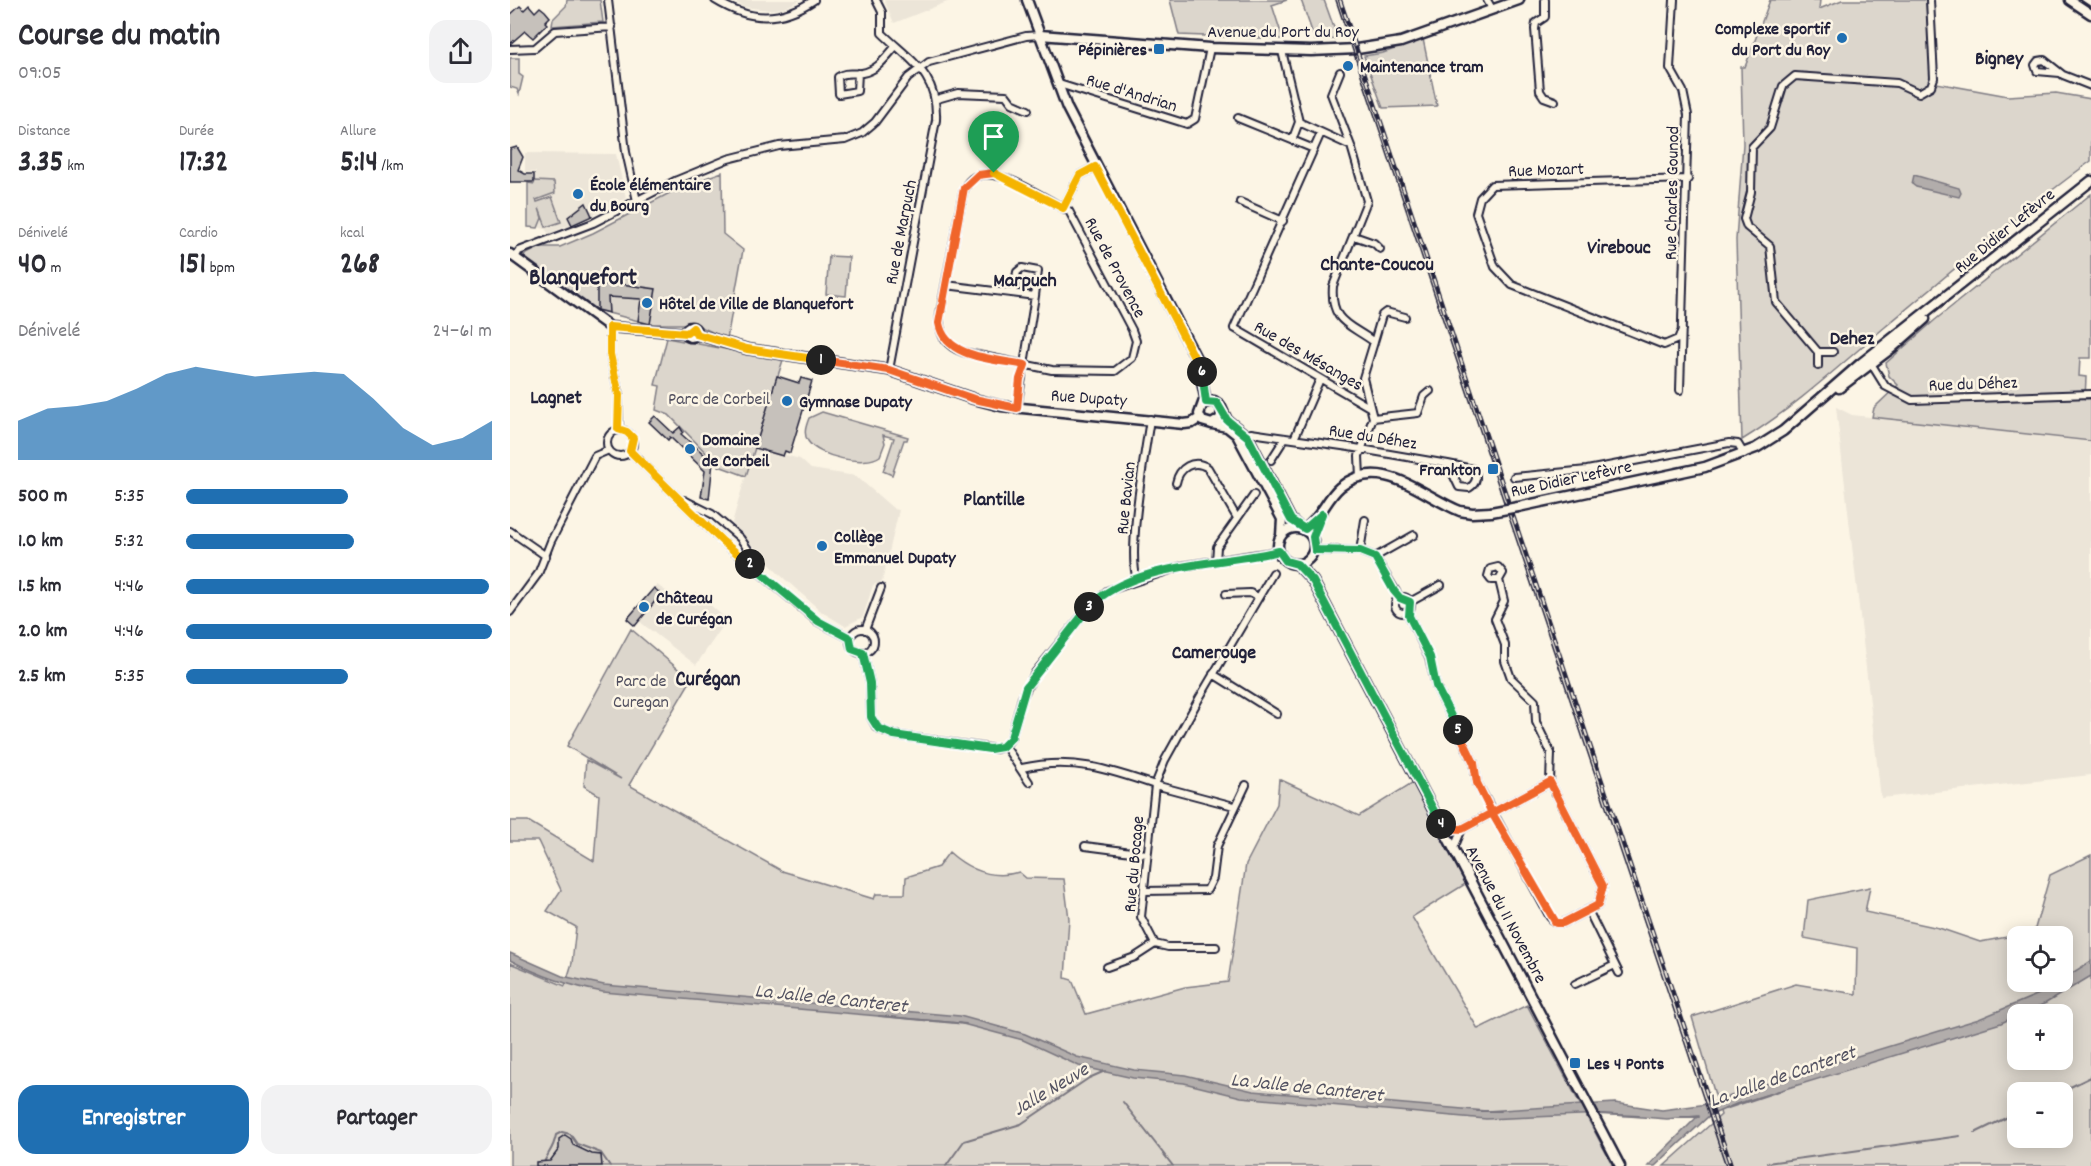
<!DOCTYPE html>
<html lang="fr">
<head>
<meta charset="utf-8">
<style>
	body { margin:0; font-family:Dekko,sans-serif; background:#f2f2f3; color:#2b2b33; height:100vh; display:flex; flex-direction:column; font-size:22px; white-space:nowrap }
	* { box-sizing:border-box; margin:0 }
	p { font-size:20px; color:#7c7c81 }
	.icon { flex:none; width:33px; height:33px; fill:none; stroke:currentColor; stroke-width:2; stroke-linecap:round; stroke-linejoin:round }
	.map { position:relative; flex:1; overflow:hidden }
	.details { display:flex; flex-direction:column; background:#fff; width:510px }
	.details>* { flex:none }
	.tools { position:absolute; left:1497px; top:926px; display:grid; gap:12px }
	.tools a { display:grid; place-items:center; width:66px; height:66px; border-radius:12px; background:#fff; box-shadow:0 3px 15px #0003; font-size:30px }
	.pin { position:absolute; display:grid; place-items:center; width:51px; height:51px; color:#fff; margin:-62px -26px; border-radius:50% 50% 50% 0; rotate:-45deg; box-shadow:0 0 6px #0007 }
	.pin .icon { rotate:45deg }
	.km { position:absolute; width:30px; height:30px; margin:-15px; border-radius:50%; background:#222; color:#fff; font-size:16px; line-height:30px; text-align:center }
	.round { display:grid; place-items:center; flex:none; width:63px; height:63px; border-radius:18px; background:#f2f2f3 }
	.summary { display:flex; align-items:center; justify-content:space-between; height:102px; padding:0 18px }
	h1 { font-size:33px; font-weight:700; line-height:45px }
	.figures { display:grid; grid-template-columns:repeat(3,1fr); gap:9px; height:102px; padding:6px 18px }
	.figures div { display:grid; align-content:center }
	.figures b { font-size:30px; font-weight:700 }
	.figures small { font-size:16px; font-weight:400 }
	.figures p { font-size:16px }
	.chart { height:168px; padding:12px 18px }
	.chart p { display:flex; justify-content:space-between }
	.chart svg { width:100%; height:108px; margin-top:6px; fill:#1f6fb2; opacity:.7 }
	.primary-button { display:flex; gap:12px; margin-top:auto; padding:12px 18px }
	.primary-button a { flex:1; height:69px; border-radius:18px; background:#1f6fb2; color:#fff; font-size:24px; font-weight:700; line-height:69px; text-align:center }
	.primary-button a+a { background:#f2f2f3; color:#2b2b33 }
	ul { padding:0 18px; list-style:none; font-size:20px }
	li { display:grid; grid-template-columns:96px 72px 1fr; align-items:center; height:45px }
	li i { height:15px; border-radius:8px; background:#1f6fb2 }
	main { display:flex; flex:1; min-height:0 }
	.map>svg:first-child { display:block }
	.built { fill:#ece5d8 }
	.green { fill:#dcd6cc; stroke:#7f7c84; stroke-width:1.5; fill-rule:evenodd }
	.water { fill:#b2adab; stroke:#78757e; stroke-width:1.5 }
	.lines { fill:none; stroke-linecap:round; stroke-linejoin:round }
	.stream { stroke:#78757e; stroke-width:2 }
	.building { fill:#c6c1bb; stroke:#22223b; stroke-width:1.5 }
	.street-casing { stroke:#22223b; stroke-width:10 }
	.secondary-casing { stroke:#22223b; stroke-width:13 }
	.street { stroke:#fcf5e5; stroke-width:6 }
	.secondary { stroke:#fcf5e5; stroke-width:8 }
	.tram { stroke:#22223b; stroke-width:1.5 }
	.rail-casing { stroke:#22223b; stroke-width:4.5 }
	.rail { stroke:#fcf5e5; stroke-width:2; stroke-dasharray:7; stroke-linecap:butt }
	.secondary-bridge-casing { stroke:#22223b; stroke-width:13; stroke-linecap:butt }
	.secondary-bridge { stroke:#fcf5e5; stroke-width:8 }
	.split-1-casing { stroke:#fff; stroke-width:12 }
	.split-2-casing { stroke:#fff; stroke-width:12 }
	.split-3-casing { stroke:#fff; stroke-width:12 }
	.split-4-casing { stroke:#fff; stroke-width:12 }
	.split-5-casing { stroke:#fff; stroke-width:12 }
	.split-6-casing { stroke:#fff; stroke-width:12 }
	.split-7-casing { stroke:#fff; stroke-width:12 }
	.split-1 { stroke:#f0652b; stroke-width:8 }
	.split-2 { stroke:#f5b400; stroke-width:8 }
	.split-3 { stroke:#22a559; stroke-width:8 }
	.split-4 { stroke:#22a559; stroke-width:8 }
	.split-5 { stroke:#f0652b; stroke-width:8 }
	.split-6 { stroke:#22a559; stroke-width:8 }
	.split-7 { stroke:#f5b400; stroke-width:8 }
	.poi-dot { fill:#1f6fb2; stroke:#fcf5e5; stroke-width:2 }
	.labels { text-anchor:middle; stroke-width:5; stroke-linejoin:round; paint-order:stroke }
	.poi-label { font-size:18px; font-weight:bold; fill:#22223b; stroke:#fcf5e5; text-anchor:start }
	.street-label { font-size:18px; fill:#22223b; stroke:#fcf5e5 }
	.park-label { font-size:18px; fill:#504f5f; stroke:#fcf5e5 }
	.neighbourhood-label { font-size:20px; font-weight:bold; fill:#22223b; stroke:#fcf5e5 }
	.water-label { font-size:20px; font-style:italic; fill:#545362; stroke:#fcf5e5 }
	.quarter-label { font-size:21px; font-weight:bold; fill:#22223b; stroke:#fcf5e5 }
	.district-label { font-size:24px; font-weight:bold; fill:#22223b; stroke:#fcf5e5 }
</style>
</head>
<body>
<main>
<section class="details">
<div class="summary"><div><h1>Course du matin</h1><p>09:05</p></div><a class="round"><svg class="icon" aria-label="share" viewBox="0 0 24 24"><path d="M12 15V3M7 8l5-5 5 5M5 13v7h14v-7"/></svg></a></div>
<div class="figures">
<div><p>Distance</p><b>3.35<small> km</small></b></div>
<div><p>Durée</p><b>17:32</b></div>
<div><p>Allure</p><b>5:14<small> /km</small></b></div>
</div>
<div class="figures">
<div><p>Dénivelé</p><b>40<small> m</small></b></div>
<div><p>Cardio</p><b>151<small> bpm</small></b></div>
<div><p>kcal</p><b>268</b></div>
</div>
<div class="chart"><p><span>Dénivelé</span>24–61 m</p>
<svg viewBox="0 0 160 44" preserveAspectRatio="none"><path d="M0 44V28L10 23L20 22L30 20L40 15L50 9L60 6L70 8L80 10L90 9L100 8L110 9L120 19L130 31L140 38L150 35L160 28V44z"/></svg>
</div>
<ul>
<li><b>500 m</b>5:35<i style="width:53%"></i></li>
<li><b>1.0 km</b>5:32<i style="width:55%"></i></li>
<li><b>1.5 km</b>4:46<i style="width:99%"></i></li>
<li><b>2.0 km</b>4:46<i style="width:100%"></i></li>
<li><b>2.5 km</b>5:35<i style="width:53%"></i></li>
</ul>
<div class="primary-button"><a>Enregistrer</a><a>Partager</a></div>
</section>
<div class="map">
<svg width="1581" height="1166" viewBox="0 0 1581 1166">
	<rect width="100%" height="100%" fill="#fcf5e5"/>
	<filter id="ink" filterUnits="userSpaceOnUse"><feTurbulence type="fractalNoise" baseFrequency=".0167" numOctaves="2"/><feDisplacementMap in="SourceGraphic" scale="12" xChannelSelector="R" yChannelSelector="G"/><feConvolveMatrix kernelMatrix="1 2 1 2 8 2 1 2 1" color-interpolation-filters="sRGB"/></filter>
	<g filter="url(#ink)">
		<path class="built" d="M221 0H291L274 8 259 10 234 7Z
			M374 0H442L384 23Z
			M15 153 106 154 116 198 58 228 56 226 39 234 35 229 20 225 19 182 26 172H15Z
			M1326 407 1342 415 1581 441V775L1371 798Z
			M244 447 290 459 301 469 346 476 384 509 389 510 372 582 363 585 353 617 335 626 312 612 268 573 222 523Z
			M147 585 169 600 186 592 217 620 186 665 121 615Z"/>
		<path class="green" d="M57 0H90L93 22 42 26 43 19 56 6Z
			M660 0H777L762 5 773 39 669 35Z
			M791 0H814L827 36 825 39 805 40Z
			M1260 0H1310L1309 9 1332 0H1416L1421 82 1498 96 1546 93 1581 99V161C1510 213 1443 270 1375 327 1329 366 1284 408 1232 440L1226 240 1233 144 1231 67H1235Z
			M913 39 927 106 873 108 854 56 873 53Z
			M0 58H9V74L13 77 9 94 7 89 0 87Z
			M212 172 213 234 233 250 217 339 185 324H140L87 310 13 256 30 247H50L83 233 173 186Z
			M25 181 44 182 45 193 26 200 27 202 42 197 51 222 36 227 29 208 32 218 28 228 18 227V183L24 184Z
			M1581 194V358H1570L1569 376 1576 377 1575 399H1581V441L1362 417 1364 408 1388 385 1379 376 1376 363 1425 320Z
			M319 256 339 257 336 296 316 294Z
			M157 338 273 360 236 476 209 466 159 415 146 410 150 386 145 385Z
			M312 412 398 437 397 440H394L382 475 373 471 384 438 373 435 375 443 370 456C355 467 308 457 298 441 293 434 296 426 299 418Z
			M121 629 181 680 119 785 272 871 364 899 366 894H395L396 877 428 867 439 852C458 869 482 880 509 872L516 878 554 879 559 919 555 978 562 980 576 1014 675 987 718 982 736 864 767 804 769 779 849 816 905 781 957 883 902 917 968 1029 1017 1005 1103 1166H0V963L55 986 62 963 66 927 37 911 51 890 28 841H0V821H18L84 861 89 795 74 786 76 760 111 779 57 746Z
			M1581 855V1166H1154L1211 1115 1182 1017 1286 984 1346 994 1347 948 1294 938 1298 900 1360 887 1355 912 1429 928 1470 942 1524 932 1540 875ZM1508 936H1552V981H1508ZM1508 1014H1552V1059H1508ZM1508 1092H1552V1137H1508Z"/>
		<path class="water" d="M1404 175 1449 188 1451 193 1449 197 1406 187 1402 184Z
			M0 953 52 976 94 985 450 1016 515 1034 567 1057 624 1070 675 1075 743 1091 976 1111 1105 1103 1152 1110 1198 1104 1252 1085 1469 1019 1529 994 1581 961V976L1536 1003 1491 1023 1226 1104 1199 1116 1145 1166H1138L1188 1116 1157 1119 1093 1114 976 1119 731 1097 674 1083 623 1078 569 1066 513 1040 449 1023 93 992C59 986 30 976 0 960Z"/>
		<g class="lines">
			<path class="stream" d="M369 1016 456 1024
				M1550 1092 1581 1077
				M613 1102 663 1166
				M1215 1109 1269 1091
				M967 1111H991
				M1087 1114 1129 1116
				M1171 1117H1189
				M1465 1133 1508 1112
				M1257 1163 1450 1136
				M33 1166C36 1153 43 1152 46 1135L52 1132 60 1134 67 1144 91 1153 100 1166
				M436 1166 454 1141 511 1124 579 1078 595 1071"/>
		</g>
		<path class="building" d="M19 5 25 12 30 7 35 11 40 17 35 22 37 24 23 38 15 31 0 44V15L10 6 14 10Z
			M7 147 13 157 8 170 15 174H24V182H0V149Z
			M76 203 82 216 62 225 58 217Z
			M104 283 146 289 140 324 128 321 131 299 98 297 99 313 87 310V286Z
			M267 376 289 383 291 378 302 381 280 453 275 451 273 456 245 448Z
			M145 416 163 433 170 427 173 432 171 434 203 462 199 499 191 497 195 471 160 437 158 440 139 422Z
			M144 588 151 594 125 626 117 619Z
			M55 1135 61 1139 63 1145 82 1154 91 1155 92 1166H26V1162L40 1161 49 1149V1139Z"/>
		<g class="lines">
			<defs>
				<path id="street" d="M98 0 116 152 127 201
					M205 0C239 21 270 23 304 0
					M366 0 372 12V33C402 62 428 74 426 120L379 370
					M977 0 982 9
					M1035 0V17L1026 23 1025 29 1030 91 1034 97 1045 101
					M1164 0 1160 68 1173 91 1178 115 1170 390
					M0 49 25 48 45 31 102 27
					M772 51 789 122 841 146 857 201 823 286C820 323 840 324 864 342L853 378 863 418 849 456 850 477
					M830 72 821 94 841 146
					M348 73 347 91 329 94 328 77C336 71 343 75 352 73 368 70 375 58 386 46
					M1550 73 1527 71 1525 65 1528 61 1534 60 1553 75 1581 86
					M549 84 677 124 685 119 700 48
					M427 99 448 93 496 95 502 103 518 110
					M728 118 804 149
					M811 133 724 328 859 407
					M783 138 789 122
					M730 202 773 221
					M553 208C530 196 466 149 453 193L430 314C428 333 435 346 453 352L542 370 605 371 622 358 626 341 622 330 559 211 553 208 570 175 585 167
					M844 236 864 243 870 249
					M5 257 9 251 83 223 167 180 218 159 269 146 335 140 352 133 365 122 398 78 419 62 516 36 530 35
					M436 285 525 296 507 408
					M503 293 507 272 512 268 528 271 525 296
					M100 327V354L109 395V430
					M1172 330 1168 339 1154 345 1002 285 985 267 966 213 970 198 982 185 1178 179
					M864 342 872 315 876 312 895 317
					M1308 352H1323
					M1362 360V365L1375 386 1402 400 1581 394
					M1308 366V352L1266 302 1260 246 1237 227 1234 219 1241 192 1242 147 1260 128 1273 86 1285 76 1387 83 1409 93 1421 86 1424 78 1420 0
					M863 418 908 413 914 396 920 391
					M97 443a13 13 0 1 1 26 0a13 13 0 1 1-26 0Z
					M741 433 839 447 938 464
					M784 439 810 379
					M120 451 212 541 307 621 340 638
					M761 460 775 438
					M938 464 963 469C968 476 967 483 959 488L949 487Z
					M1004 477 1077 470 1219 443 1228 444 1234 454
					M666 483C669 468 683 458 698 468L727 518
					M174 500 202 514 230 538 252 569
					M0 531 36 556
					M805 550 850 551 865 557 890 598
					M850 551 855 520
					M865 557 904 535
					M706 561 707 547 744 495
					M627 580C617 550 635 454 640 419
					M989 580H981L978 576 980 569 988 567 993 573 989 580 994 601 985 619 995 645V661L1001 678 1025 701 1026 722 1041 753 1040 782
					M716 594 740 593 748 597
					M885 605a8 8 0 1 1 16 0a8 8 0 1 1-16 0Z
					M900 602 931 585
					M0 612 28 574 41 541 85 456 99 450
					M897 612 919 657 926 686 964 763 967 783 1040 917 1046 923H1053L1078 910 1109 973
					M340 641a12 12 0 1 1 24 0a12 12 0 1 1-24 0Z
					M355 630 371 588
					M353 653 360 683 361 717 367 728 384 735 486 749 495 746 501 738 512 698 525 673 575 612 597 591 672 566 769 551
					M703 674 767 714
					M495 746 519 782
					M512 768C562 757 598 769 645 785L655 760 690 697 763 573
					M933 828 952 829
					M575 846 637 854
					M944 848 952 829 1040 782 1093 886 1088 905 1078 910
					M634 891 697 890 703 878 707 846 736 785
					M645 944 658 947H706
					M597 967 625 957 645 944 631 917 645 785 724 806
					M1065 984 1105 965"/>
				<path id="secondary" d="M517 0 557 108 688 362 696 402
					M1560 0 1581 14
					M530 35 700 48 801 51 847 49 891 42 1009 0
					M0 254 100 327 176 333
					M176 332a5 5 0 1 1 10 0a5 5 0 1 1-10 0Z
					M186 334 237 349 379 370 464 399 491 406 674 424 682 423 690 418
					M1329 388 1382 348 1415 319
					M712 412 710 419 702 424 692 421 689 414 693 403 704 401 710 405 717 420 738 437 781 520 789 527
					M702 424 717 427 727 435 772 519 771 536
					M1008 507 1195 467 1246 448 1273 431 1350 364 1581 181
					M768 546a18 18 0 1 1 36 0a18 18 0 1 1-36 0Z
					M795 529C811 518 816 499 830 487 871 454 912 496 950 511L962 513 981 512
					M787 564 803 581 1110 1166"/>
			</defs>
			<use href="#street" class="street-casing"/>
			<use href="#secondary" class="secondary-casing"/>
			<use href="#street" class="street"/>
			<use href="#secondary" class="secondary"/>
			<path class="tram" d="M826 0 1216 1166"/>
			<defs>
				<path id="rail" d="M830 0 1221 1166"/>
			</defs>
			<use href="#rail" class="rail-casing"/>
			<use href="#rail" class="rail"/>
			<defs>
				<path id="secondary-bridge" d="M981 512 1008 507"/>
			</defs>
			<use href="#secondary-bridge" class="secondary-bridge-casing"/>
			<use href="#secondary-bridge" class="secondary-bridge"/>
		</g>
	</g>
	<g class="lines" filter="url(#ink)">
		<defs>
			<path id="split-1" d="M311 360 379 370 464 399 507 408 510 379 515 365C486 359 435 359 429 323L454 188 468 175 484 173"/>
			<path id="split-2" d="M240 564 212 541 120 451 123 438 117 432 108 429 109 395 100 354V327L177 333 183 328 186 334 237 349 311 360"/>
			<path id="split-3" d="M240 564 308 621 340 638 342 649 353 653 360 683 361 717 368 728 384 735 480 749 492 747 501 738 516 687 579 607"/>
			<path id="split-4" d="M579 607C623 562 712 565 769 551L776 561 787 564 803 581 931 824"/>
			<path id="split-5" d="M931 824 933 828 952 829 982 813 1046 923H1053L1088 905 1093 886 1040 782 982 813 967 783 964 763 948 730"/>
			<path id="split-6" d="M692 372 696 402 707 403 717 420 738 437 781 520 795 529 812 514 803 537 805 550 850 551 865 557 884 591 890 598 900 602 899 616 920 657 926 686 948 730"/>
			<path id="split-7" d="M484 173 553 208 570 175 585 167 692 372"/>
		</defs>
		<use href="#split-1" class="split-1-casing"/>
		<use href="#split-2" class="split-2-casing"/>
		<use href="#split-3" class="split-3-casing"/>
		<use href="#split-4" class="split-4-casing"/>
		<use href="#split-5" class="split-5-casing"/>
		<use href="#split-6" class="split-6-casing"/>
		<use href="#split-7" class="split-7-casing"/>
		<use href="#split-1" class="split-1"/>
		<use href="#split-2" class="split-2"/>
		<use href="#split-3" class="split-3"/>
		<use href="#split-4" class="split-4"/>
		<use href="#split-5" class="split-5"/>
		<use href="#split-6" class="split-6"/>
		<use href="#split-7" class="split-7"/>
	</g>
	<g class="poi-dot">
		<circle cx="1332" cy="38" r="6"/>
		<rect x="643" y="43" width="12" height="12" rx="3"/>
		<circle cx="838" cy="66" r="6"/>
		<circle cx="68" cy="194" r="6"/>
		<circle cx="137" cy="303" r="6"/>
		<circle cx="277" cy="401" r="6"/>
		<circle cx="180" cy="449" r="6"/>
		<rect x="977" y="463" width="12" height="12" rx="3"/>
		<circle cx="312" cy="546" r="6"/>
		<circle cx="134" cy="607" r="6"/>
		<rect x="1059" y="1057" width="12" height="12" rx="3"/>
	</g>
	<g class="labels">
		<g class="poi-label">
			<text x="1320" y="34" text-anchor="end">Complexe sportif<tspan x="1320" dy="21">du Port du Roy</tspan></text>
			<text x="637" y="55" text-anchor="end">Pépinières</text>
			<text x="850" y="72">Maintenance tram</text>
			<text x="80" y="190">École élémentaire<tspan x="80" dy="21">du Bourg</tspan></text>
			<text x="149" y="309">Hôtel de Ville de Blanquefort</text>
			<text x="289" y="407">Gymnase Dupaty</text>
			<text x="192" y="445">Domaine<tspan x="192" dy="21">de Corbeil</tspan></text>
			<text x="971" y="475" text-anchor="end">Frankton</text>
			<text x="324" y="542">Collège<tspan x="324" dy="21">Emmanuel Dupaty</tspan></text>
			<text x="146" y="603">Château<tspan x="146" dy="21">de Curégan</tspan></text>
			<text x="1077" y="1069">Les 4 Ponts</text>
		</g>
		<g class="street-label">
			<text x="773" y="37">Avenue du Port du Roy</text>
			<text transform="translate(622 92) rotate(17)" y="6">Rue d'Andrian</text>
			<text transform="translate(1036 169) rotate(-2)" y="6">Rue Mozart</text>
			<text transform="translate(1161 193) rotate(-89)" y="6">Rue Charles Gounod</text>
			<text transform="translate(1494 230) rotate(-39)" y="6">Rue Didier Lefèvre</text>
			<text transform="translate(390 232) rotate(-79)" y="6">Rue de Marpuch</text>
			<text transform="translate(606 267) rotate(62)" y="6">Rue de Provence</text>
			<text transform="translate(799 355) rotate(30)" y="6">Rue des Mésanges</text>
			<text transform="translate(1463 383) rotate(-2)" y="6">Rue du Déhez</text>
			<text transform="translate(579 397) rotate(4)" y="6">Rue Dupaty</text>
			<text transform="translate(863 436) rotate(9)" y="6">Rue du Déhez</text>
			<text transform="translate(1061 478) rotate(-12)" y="6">Rue Didier Lefèvre</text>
			<text transform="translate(615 498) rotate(-84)" y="6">Rue Bavian</text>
			<text transform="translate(623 864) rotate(-85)" y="6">Rue du Bocage</text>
			<text transform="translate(997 914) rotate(62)" y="6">Avenue du 11 Novembre</text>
		</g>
		<g class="park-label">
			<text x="209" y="404">Parc de Corbeil</text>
			<text x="131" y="686">Parc de<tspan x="131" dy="21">Curegan</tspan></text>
		</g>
		<g class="neighbourhood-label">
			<text x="1489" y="64">Bigney</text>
			<text x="1109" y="253">Virebouc</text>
			<text x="867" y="270">Chante-Coucou</text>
			<text x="515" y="286">Marpuch</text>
			<text x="1342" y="344">Dehez</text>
			<text x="46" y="403">Lagnet</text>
			<text x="484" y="505">Plantille</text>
			<text x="704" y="658">Camerouge</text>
		</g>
		<g class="water-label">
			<text transform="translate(321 997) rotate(6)" y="7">La Jalle de Canteret</text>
			<text transform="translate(1272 1075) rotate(-19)" y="7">La Jalle de Canteret</text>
			<text transform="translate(797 1086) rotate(6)" y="7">La Jalle de Canteret</text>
			<text transform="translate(540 1088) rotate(-31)" y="7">Jalle Neuve</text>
		</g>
		<g class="quarter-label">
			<text x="198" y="685">Curégan</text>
		</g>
		<g class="district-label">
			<text x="73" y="284">Blanquefort</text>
		</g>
	</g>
</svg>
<div class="tools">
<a><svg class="icon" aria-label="locate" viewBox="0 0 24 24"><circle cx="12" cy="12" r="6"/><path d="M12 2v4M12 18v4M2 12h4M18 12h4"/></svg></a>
<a>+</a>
<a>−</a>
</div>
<div class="pin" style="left:484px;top:173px;background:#1e9e55"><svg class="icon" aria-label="arrive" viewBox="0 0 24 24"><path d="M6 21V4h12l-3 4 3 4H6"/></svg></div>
<b class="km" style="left:311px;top:360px">1</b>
<b class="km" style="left:240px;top:564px">2</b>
<b class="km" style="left:579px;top:607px">3</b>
<b class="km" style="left:931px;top:824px">4</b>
<b class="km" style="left:948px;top:730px">5</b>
<b class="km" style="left:692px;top:372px">6</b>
</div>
</main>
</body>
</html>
